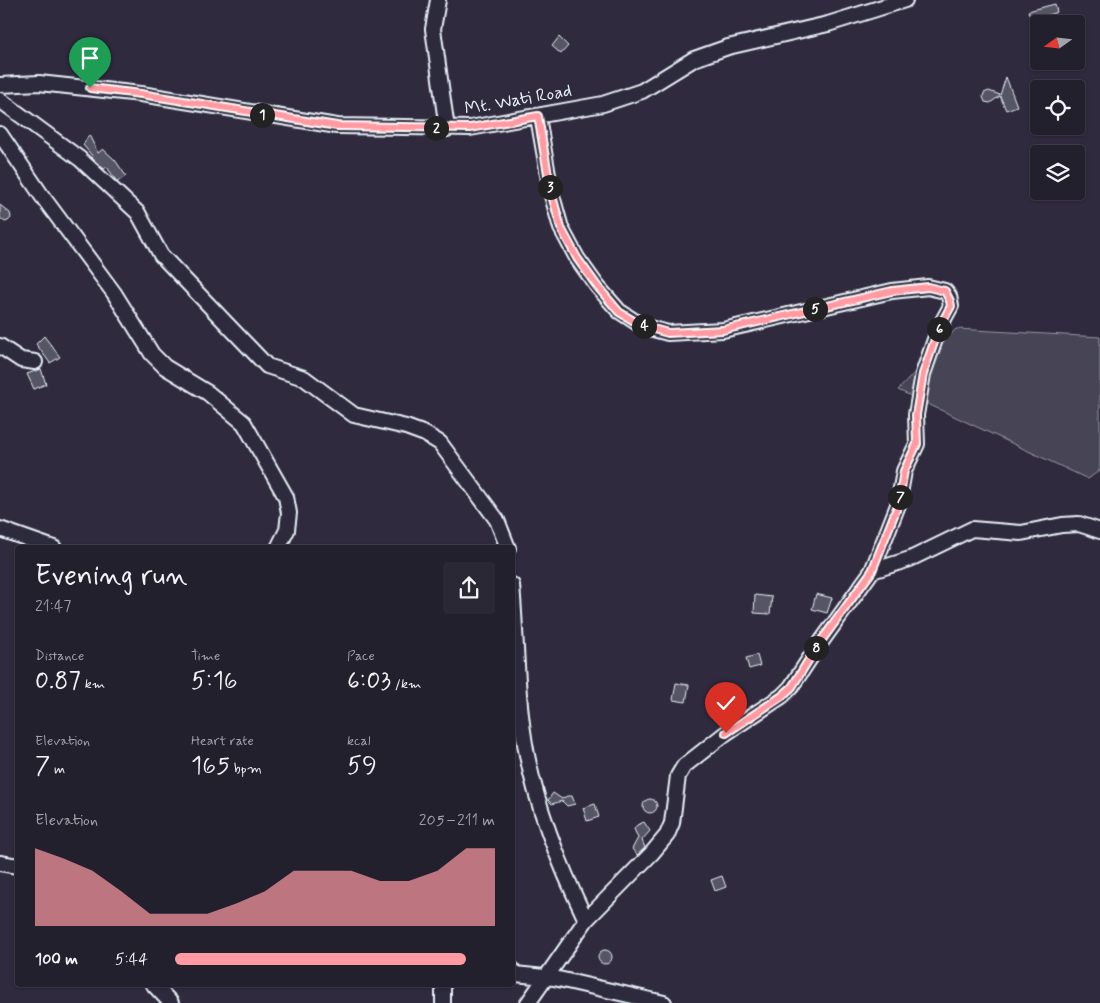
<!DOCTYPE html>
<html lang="en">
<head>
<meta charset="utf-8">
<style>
	body { margin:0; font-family:Mynerve,sans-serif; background:#2b2836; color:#f1f3f6; height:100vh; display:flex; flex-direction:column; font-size:19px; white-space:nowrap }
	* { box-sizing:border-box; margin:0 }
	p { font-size:16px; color:#a3a3aa }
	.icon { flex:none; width:28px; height:28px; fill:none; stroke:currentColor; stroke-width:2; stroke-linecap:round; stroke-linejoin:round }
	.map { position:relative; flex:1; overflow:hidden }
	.drawer { position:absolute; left:15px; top:545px; width:500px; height:442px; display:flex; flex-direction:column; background:#23202e; border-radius:5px; box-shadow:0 1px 4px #0004,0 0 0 1px #403e4a }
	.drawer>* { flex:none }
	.needle { width:32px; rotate:255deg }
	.tools { position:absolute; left:1030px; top:15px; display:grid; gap:10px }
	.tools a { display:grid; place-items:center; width:55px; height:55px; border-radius:5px; background:#23202e; box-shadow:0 1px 4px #0004,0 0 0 1px #403e4a; font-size:25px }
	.pin { position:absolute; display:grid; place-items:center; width:42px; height:42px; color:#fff; margin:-51px -21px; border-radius:50% 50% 50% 0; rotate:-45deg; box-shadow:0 0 5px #0007 }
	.pin .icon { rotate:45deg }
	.km { position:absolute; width:25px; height:25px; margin:-12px; border-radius:50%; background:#222; color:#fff; font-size:14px; line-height:25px; text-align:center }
	.round { display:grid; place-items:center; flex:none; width:52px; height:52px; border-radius:5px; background:#2b2836 }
	.overview { display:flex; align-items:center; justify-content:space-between; height:85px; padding:0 20px }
	h1 { font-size:28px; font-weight:600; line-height:38px }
	.stats { display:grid; grid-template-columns:repeat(3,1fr); gap:8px; height:85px; padding:5px 20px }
	.stats div { display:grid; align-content:center }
	.stats b { font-size:25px; font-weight:600 }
	.stats small { font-size:14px; font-weight:400 }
	.stats p { font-size:14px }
	.chart { height:140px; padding:10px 20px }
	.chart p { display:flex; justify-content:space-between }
	.chart svg { width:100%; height:90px; margin-top:5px; fill:#ff9aa2; opacity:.7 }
	ul { padding:0 20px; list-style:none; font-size:16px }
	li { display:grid; grid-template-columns:80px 60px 1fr; align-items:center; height:38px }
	li i { height:12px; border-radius:6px; background:#ff9aa2 }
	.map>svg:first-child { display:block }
	.green { fill:#464455; stroke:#979aa6 }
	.building { fill:#575565; stroke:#e8f1f8 }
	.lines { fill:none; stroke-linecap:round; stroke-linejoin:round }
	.minor-casing { stroke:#e8f1f8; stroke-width:18 }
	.minor { stroke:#2f2a3d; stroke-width:14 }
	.route-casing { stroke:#fff; stroke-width:10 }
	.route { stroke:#ff9aa2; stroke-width:6 }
	.labels { text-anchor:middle; stroke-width:5; stroke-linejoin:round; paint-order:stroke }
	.street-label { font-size:18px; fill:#e8f1f8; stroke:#2f2a3d }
</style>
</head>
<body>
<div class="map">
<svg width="1100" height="1003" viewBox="0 0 1100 1003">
	<rect width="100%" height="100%" fill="#2f2a3d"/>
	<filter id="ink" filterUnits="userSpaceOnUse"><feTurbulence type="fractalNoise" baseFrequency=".02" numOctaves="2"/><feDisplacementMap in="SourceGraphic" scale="10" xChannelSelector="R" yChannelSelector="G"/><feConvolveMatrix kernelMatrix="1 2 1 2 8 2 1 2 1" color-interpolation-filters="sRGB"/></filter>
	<g filter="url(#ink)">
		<path class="green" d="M956 329 1100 337V470L1088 479 898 390Z"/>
		<path class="building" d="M1055 4 1057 12 1032 21 1028 11Z
			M559 37 568 46 561 54 552 46Z
			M1006 77 1017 106 1006 110 1000 96 990 103 985 102 983 97 984 93 989 91 1000 95Z
			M89 135 98 153 103 149 115 160 126 176 117 182 107 167 104 169 92 158 93 157 83 145Z
			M0 205 10 213 11 218 8 221 5 222 0 218Z
			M44 336 60 357 50 363 36 344Z
			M41 369 46 384 34 389 27 374Z
			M816 594 832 598 827 613 812 609Z
			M755 595 772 597 770 614 754 613Z
			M757 655 760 666 749 669 746 658Z
			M676 683 689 685 686 702 673 700Z
			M553 793 562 799 567 796H572L575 804 567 806 562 801 552 804 548 800Z
			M643 806a7 7 0 1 1 14 0a7 7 0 1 1-14 0Z
			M595 804 599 817 587 821 583 808Z
			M644 822 650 831 642 840 645 848 637 855 632 849 638 838 634 829 637 825Z
			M722 876 726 887 715 891 711 880Z
			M598 957a7 7 0 1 1 14 0a7 7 0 1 1-14 0Z"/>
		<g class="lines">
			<defs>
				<path id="minor" d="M438 0 433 29 447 129
					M0 85 39 83 141 94 337 126 470 128 603 104 642 91 694 59 728 47 828 24 905 0
					M0 100 80 159 138 213 161 255 267 366 304 378 354 415 406 427 425 434 440 443 497 520 508 548
					M0 134 42 196 114 293 152 354 165 367 208 393 244 423 286 497 289 513 287 530 278 548
					M0 346 21 360 35 362
					M0 529 54 548
					M872 571 910 559 972 529 1021 533 1062 525 1079 524 1100 531
					M512 585C517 641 516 699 527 755 538 812 561 868 586 920
					M0 863 18 866
					M512 969 515 974 554 978 664 1003
					M154 985 171 1003
					M443 985V1003
					M528 1003 586 920 652 853 667 835 672 823 678 776 684 766 726 733 782 696 791 687 816 649 872 571 898 505 904 471 917 444 916 415 923 374 939 328 951 306 949 296 945 291 928 287 892 291 723 330 668 333 642 326 619 311 597 286 577 258 561 228 551 192 538 117"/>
			</defs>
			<use href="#minor" class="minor-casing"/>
			<use href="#minor" class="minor"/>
		</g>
	</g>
	<g class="lines" filter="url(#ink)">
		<defs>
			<path id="route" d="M90 88 141 94 337 126 470 128 538 116 551 192 561 228 577 258 597 286 619 312 642 326 668 333 723 330 892 291 928 287 945 291 950 301 951 306 939 328 923 374 916 415 917 444 904 471 898 505 872 571 816 648 792 687 782 696 726 733"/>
		</defs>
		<use href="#route" class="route-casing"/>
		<use href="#route" class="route"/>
	</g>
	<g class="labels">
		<g class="street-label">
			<text transform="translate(518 99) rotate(-10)" y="6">Mt. Wati Road</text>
		</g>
	</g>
</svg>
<div class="tools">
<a><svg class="needle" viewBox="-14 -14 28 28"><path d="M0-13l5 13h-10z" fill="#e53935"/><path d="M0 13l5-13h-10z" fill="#a3a3aa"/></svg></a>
<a><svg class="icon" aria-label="locate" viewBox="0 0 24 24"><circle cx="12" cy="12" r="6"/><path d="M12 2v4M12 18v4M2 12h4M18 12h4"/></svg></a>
<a><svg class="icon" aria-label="layers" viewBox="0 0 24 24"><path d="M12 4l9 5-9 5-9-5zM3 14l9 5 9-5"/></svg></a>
</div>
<div class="pin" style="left:90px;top:88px;background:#1e9e55"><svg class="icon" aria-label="arrive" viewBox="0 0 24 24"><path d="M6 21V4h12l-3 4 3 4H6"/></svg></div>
<div class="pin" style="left:726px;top:733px;background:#d93025"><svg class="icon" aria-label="check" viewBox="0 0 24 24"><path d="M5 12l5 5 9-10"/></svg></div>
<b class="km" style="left:262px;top:115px">1</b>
<b class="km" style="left:436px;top:128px">2</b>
<b class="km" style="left:550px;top:187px">3</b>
<b class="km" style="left:644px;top:326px">4</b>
<b class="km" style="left:815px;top:309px">5</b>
<b class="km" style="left:939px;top:329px">6</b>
<b class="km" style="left:900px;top:497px">7</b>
<b class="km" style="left:816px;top:648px">8</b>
<section class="drawer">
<div class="overview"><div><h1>Evening run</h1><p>21:47</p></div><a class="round"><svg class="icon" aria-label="share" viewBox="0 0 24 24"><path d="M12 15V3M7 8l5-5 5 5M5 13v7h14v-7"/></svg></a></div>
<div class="stats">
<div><p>Distance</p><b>0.87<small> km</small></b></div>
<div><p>Time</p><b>5:16</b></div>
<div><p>Pace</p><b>6:03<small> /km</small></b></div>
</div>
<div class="stats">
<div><p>Elevation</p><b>7<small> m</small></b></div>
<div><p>Heart rate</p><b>165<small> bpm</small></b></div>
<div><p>kcal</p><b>59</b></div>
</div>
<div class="chart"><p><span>Elevation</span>205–211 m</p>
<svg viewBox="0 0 160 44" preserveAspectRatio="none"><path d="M0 44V6L10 11L20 17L30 27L40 38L50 38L60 38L70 33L80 27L90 17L100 17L110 17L120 22L130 22L140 17L150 6L160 6V44z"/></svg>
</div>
<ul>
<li><b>100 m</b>5:44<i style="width:91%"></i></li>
</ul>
</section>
</div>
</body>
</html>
